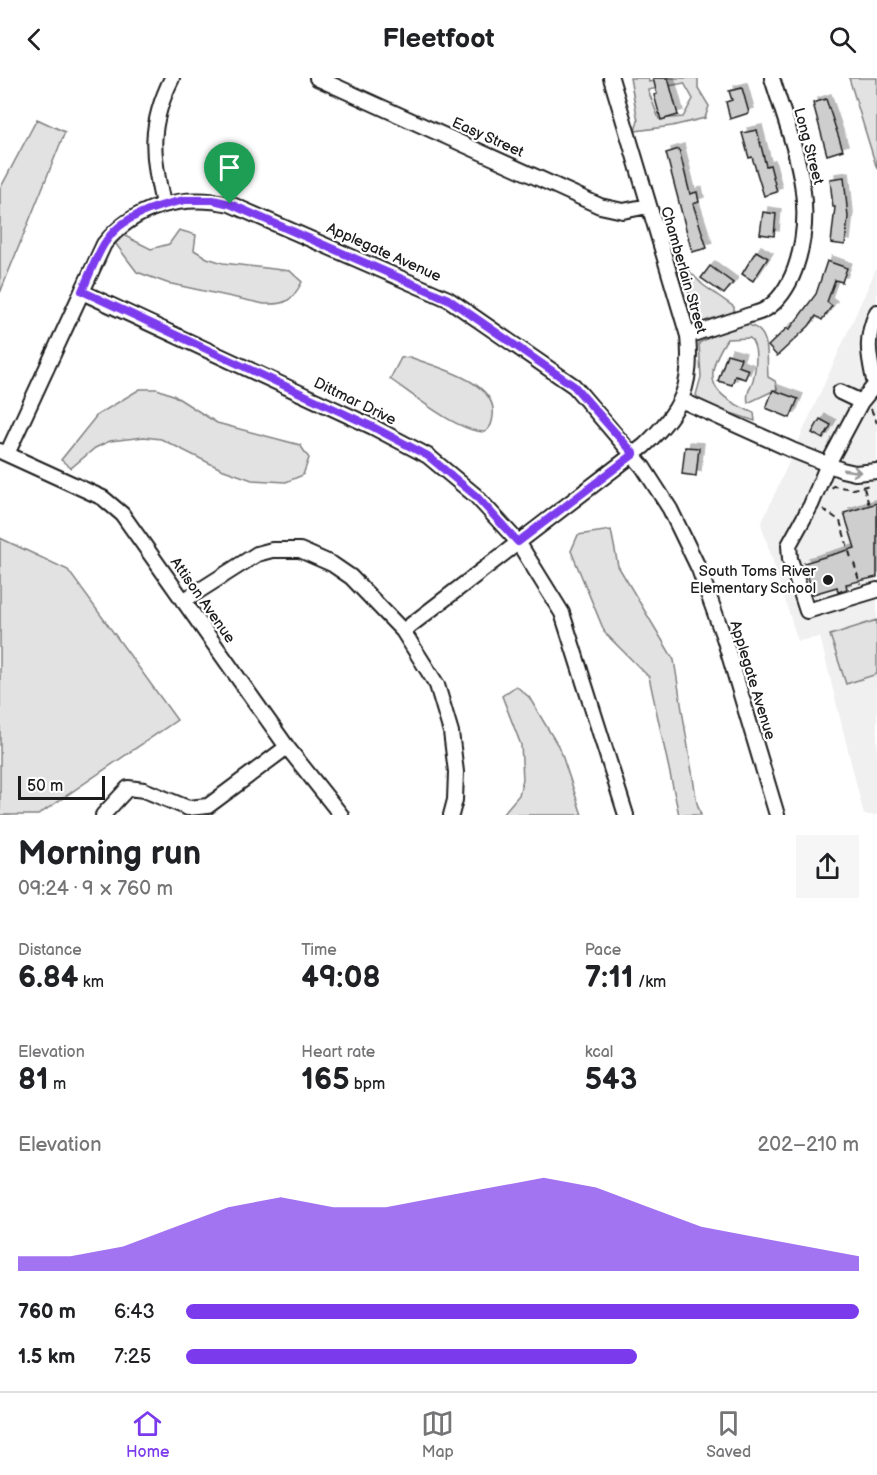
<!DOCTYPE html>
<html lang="en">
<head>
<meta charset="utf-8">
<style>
	body { margin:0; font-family:"Balsamiq Sans",sans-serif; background:#f6f6f6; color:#202124; height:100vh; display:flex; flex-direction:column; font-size:22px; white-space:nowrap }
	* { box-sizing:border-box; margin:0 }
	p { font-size:20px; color:#757577 }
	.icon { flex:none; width:33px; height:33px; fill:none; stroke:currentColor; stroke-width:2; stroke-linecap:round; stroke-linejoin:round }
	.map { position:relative; height:737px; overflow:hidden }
	.sheet { display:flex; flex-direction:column; background:#fff; flex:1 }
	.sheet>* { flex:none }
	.scale { position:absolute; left:18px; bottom:15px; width:87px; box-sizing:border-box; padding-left:6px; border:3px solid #1c1c1c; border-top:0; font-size:16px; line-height:21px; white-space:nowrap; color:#1c1c1c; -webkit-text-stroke:4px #fff; paint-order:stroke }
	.pin { position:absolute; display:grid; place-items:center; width:51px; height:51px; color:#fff; margin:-62px -26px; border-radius:50% 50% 50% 0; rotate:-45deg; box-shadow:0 0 6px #0007 }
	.pin .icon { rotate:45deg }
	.round { display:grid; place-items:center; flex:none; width:63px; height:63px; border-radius:0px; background:#f6f6f6 }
	.headline { display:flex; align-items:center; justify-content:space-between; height:102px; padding:0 18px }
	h1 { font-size:33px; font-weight:800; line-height:45px }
	.stats { display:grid; grid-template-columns:repeat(3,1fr); gap:9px; height:102px; padding:6px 18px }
	.stats div { display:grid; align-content:center }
	.stats b { font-size:30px; font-weight:800 }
	.stats small { font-size:16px; font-weight:400 }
	.stats p { font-size:16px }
	.chart { height:168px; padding:12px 18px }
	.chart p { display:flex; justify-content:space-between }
	.chart svg { width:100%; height:108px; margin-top:6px; fill:#7c3aed; opacity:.7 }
	ul { padding:0 18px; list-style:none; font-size:20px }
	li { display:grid; grid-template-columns:96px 72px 1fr; align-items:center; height:45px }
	li i { height:15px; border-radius:8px; background:#7c3aed }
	header { display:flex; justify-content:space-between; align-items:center; height:78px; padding:0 18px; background:#fff; font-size:27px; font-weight:800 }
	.dock { display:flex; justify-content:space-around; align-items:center; height:84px; border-top:2px solid #e0e0e0; background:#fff; font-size:16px; color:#757577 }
	.dock a { display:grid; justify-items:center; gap:3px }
	.dock .selected { color:#7c3aed }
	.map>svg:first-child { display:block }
	.built { fill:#f0f0f0 }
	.green { fill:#e2e2e2; stroke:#7f7f7f; stroke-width:1.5; fill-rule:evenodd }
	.building { fill:#cecece; stroke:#1c1c1c; stroke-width:1.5; filter:url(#shadow) }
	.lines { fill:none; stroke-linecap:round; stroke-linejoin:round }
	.minor-casing { stroke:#1c1c1c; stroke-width:18 }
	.path { stroke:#1c1c1c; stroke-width:2; stroke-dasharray:6 4.5; stroke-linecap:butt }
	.minor { stroke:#fff; stroke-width:14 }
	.oneway { stroke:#999 }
	.route-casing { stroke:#fff; stroke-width:12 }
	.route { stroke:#7c3aed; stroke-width:8 }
	.poi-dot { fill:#1c1c1c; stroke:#fff; stroke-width:2 }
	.labels { text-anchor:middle; stroke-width:4.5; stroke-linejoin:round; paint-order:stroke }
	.street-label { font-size:15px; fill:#1c1c1c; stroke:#fff }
	.poi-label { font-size:15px; fill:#1c1c1c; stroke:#fff; text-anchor:end }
</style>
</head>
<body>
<header><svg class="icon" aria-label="back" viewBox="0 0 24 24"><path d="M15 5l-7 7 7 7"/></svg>Fleetfoot<svg class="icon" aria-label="search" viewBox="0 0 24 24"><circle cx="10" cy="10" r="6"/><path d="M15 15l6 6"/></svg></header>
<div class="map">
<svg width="877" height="737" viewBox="0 0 877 737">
	<defs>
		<filter id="shadow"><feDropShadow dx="5" dy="-5" stdDeviation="0" flood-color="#0004"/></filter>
	</defs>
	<rect width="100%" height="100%" fill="#fff"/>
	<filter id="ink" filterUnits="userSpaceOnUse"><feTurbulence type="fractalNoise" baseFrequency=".0167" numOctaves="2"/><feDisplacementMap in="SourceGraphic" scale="12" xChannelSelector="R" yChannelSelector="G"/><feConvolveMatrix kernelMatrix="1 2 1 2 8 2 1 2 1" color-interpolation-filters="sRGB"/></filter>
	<g filter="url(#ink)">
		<path class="built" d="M877 189V737H864L820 559 798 563 761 446Z"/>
		<path class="green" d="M630 0H648L649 4 666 0H698V10L709 28 705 40 672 48 635 53 638 43ZM684 5 693 21 683 39 659 41 648 12Z
			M849 0H877V91Z
			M37 41 65 54 0 215V111Z
			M179 152 196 157 194 172 207 180 223 185 290 193 302 204C292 223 286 227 264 226L167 205 137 194 115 165 123 157 151 171 169 166Z
			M685 189 703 207 734 229V238L705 249 694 222 679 200 678 192Z
			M737 245C773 247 766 272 768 299L775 303 777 311 748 325C746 315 750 311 753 302 756 289 759 270 750 260L727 261C700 302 712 317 754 335L755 343 703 326 696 317 701 299 699 265Z
			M410 279C435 289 498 303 493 338 492 346 491 349 485 354 458 354 413 317 390 301L401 280Z
			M140 311H157L173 317 217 345 300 367 309 380 303 397 286 404 252 402 221 391 161 361 144 359 110 363 95 370 71 390 61 382 97 337Z
			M611 452 618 488 674 582 697 725 701 737H679L649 599 605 555 571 473 578 457Z
			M0 460 68 492 177 642 38 737H0Z
			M877 542V596L846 606 830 557Z
			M516 608 529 619 560 671 582 737H502L519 717 523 701 521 667 502 618Z"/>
		<path class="building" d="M653 0H668L678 37 661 42 654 17 657 16Z
			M742 10 749 35 730 41 726 24 732 22 729 13Z
			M826 21 843 72 827 77 813 25Z
			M757 52 766 88 770 87 777 114 764 118 752 79 749 80 742 55Z
			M679 71 690 116 697 114 699 124 693 126 707 170 692 174 666 75Z
			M844 99 848 139 845 167 831 165 835 129H833L830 101Z
			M763 134 776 136 774 158 760 156Z
			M756 173 768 180 753 203 742 196Z
			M827 183 847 190 842 204 835 202 827 224 832 228 822 242 816 238 809 248 777 278 768 268 787 250 789 252 816 216Z
			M710 188 733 205 724 216 701 200Z
			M727 276 741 280 738 288 749 292 745 301 735 298 732 307 718 303Z
			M773 312 798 321 790 340 766 330Z
			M820 341 831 347 823 361 812 355Z
			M685 369 699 370 696 398 682 396Z
			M877 425V499L846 506 847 511 838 514 837 509 813 516 804 485 855 470 844 435Z"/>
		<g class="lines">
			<defs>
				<path id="minor" d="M317 0 600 128 623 133 648 128
					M163 126C152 76 148 48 172 0
					M82 214 373 349 428 378 476 418 518 464 562 535 626 737
					M688 258C707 251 725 245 744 239 751 236 760 235 766 231 780 222 789 207 795 191 819 123 792 65 772 0
					M875 307 861 324 828 386 811 427 789 467 790 481 807 533 877 512
					M875 307C869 278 864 262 877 234
					M840 314 861 324
					M681 322 792 372 842 392 855 395 877 393
					M0 373 103 420 122 436 287 669 341 737
					M7 376 104 166C136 127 182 116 230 126L448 221 574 308 643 389 670 431 699 491 724 560 777 737
					M183 523 257 476 272 472H300L332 486 351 499 403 553 437 607 451 654 456 694 455 722 451 737
					M403 553 644 368C681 333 693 309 688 258L611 0
					M208 728 287 669
					M103 737 128 710 144 712 188 730 208 728"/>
			</defs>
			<use href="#minor" class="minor-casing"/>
			<path class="path" d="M871 331 877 345
				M832 410 833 408 853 411 870 407
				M864 410 869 427
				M823 431 840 443 851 480
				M854 485 860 506"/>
			<use href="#minor" class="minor"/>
		</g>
		<defs><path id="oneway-shaft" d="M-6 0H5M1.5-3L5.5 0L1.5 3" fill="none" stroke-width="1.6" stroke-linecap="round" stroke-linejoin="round" transform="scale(1.5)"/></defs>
		<use class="oneway" href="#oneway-shaft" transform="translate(852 393) rotate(8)"/>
	</g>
	<g class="lines" filter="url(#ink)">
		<defs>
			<path id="route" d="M185 122H213L230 126 448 221 574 308 634 376 518 464 476 418 428 378 373 349 82 213C89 198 95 181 104 166 121 138 155 128 185 122Z"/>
		</defs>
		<use href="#route" class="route-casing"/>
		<use href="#route" class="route"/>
	</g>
	<circle class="poi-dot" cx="828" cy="502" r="6"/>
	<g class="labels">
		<g class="street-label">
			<text transform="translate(488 59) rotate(24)" y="5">Easy Street</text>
			<text transform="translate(809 68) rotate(75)" y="5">Long Street</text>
			<text transform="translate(384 174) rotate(24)" y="5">Applegate Avenue</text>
			<text transform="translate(684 192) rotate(74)" y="5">Chamberlain Street</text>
			<text transform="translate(355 323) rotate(26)" y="5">Dittmar Drive</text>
			<text transform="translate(203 522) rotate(55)" y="5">Attison Avenue</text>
			<text transform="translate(753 602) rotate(73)" y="5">Applegate Avenue</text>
		</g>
		<g class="poi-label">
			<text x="816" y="498">South Toms River<tspan x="816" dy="17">Elementary School</tspan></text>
		</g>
	</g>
</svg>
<div class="scale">50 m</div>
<div class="pin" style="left:230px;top:126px;background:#1e9e55"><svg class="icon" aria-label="arrive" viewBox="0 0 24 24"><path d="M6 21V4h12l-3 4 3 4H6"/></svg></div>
</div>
<section class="sheet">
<div class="headline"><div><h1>Morning run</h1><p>09:24 · 9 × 760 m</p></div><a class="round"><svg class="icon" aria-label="share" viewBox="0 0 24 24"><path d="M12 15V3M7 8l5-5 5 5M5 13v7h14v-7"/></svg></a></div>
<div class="stats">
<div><p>Distance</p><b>6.84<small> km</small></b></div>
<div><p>Time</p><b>49:08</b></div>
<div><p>Pace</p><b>7:11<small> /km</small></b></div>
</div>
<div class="stats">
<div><p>Elevation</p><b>81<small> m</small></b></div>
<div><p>Heart rate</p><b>165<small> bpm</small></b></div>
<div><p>kcal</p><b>543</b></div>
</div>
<div class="chart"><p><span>Elevation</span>202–210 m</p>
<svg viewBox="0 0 160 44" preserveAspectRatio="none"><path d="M0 44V38L10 38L20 34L30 26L40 18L50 14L60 18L70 18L80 14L90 10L100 6L110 10L120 18L130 26L140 30L150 34L160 38V44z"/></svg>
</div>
<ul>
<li><b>760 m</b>6:43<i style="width:100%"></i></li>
<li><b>1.5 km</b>7:25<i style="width:67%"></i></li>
</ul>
</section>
<nav class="dock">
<a class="selected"><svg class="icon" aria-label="home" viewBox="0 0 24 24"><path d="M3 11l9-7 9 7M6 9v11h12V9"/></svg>Home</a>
<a><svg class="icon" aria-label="map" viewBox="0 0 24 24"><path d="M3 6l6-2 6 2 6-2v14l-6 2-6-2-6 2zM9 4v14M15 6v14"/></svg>Map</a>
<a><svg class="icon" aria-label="saved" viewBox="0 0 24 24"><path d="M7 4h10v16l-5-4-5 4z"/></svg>Saved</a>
</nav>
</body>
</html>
